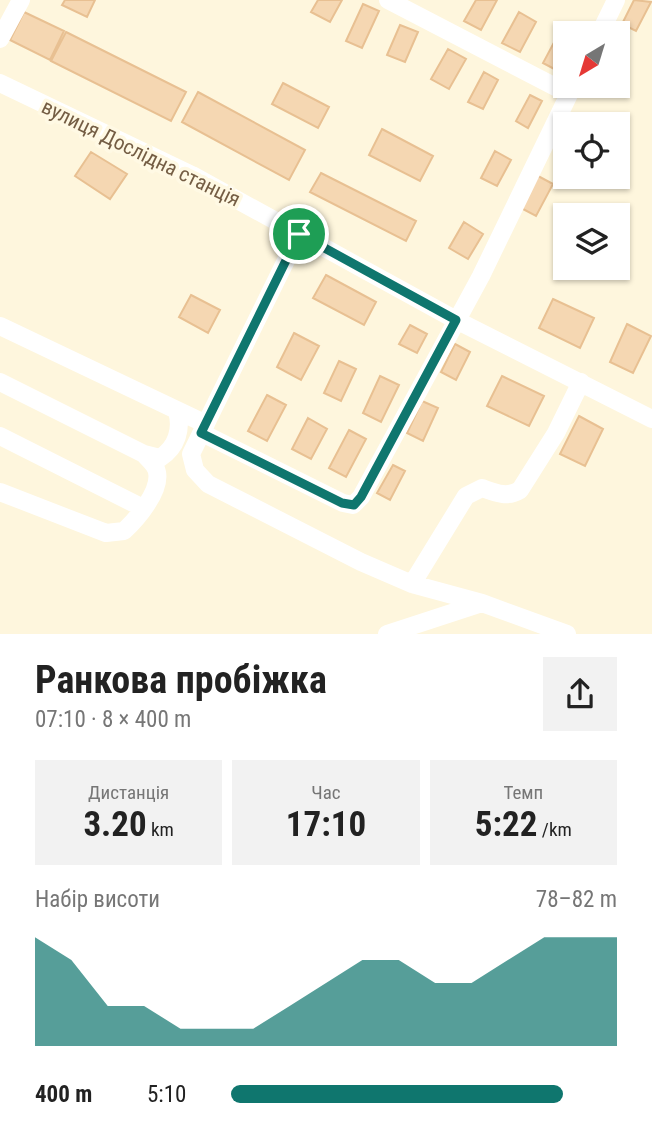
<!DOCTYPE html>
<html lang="uk">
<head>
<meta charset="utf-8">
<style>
	body { margin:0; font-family:"Roboto Condensed",sans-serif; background:#f2f2f2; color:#222; height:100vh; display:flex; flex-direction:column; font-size:26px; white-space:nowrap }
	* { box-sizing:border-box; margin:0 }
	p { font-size:23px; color:#767676 }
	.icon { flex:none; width:38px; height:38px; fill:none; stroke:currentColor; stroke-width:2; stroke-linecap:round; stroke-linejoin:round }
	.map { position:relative; height:634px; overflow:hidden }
	.drawer { display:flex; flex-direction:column; background:#fff; flex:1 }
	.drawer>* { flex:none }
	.needle { width:46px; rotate:218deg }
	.fabs { position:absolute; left:553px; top:21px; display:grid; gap:14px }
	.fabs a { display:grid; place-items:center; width:77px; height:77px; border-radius:0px; background:#fff; box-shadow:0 2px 5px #0004; font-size:35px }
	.pin { position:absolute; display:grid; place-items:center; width:60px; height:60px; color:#fff; margin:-30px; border:4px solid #fff; border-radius:50%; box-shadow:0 2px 7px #0007 }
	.round { display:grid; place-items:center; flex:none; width:74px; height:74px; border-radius:0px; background:#f2f2f2 }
	.head { display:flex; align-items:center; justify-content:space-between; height:119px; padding:0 35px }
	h1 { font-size:38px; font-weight:700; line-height:52px }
	.figures { display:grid; grid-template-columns:repeat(3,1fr); gap:10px; height:119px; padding:7px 35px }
	.figures div { display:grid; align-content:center; border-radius:0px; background:#f2f2f2; text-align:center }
	.figures b { font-size:35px; font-weight:700 }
	.figures small { font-size:19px; font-weight:400 }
	.figures p { font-size:19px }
	.chart { height:196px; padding:14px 35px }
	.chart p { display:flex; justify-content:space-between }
	.chart svg { width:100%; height:126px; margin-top:7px; fill:#0f766e; opacity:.7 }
	ul { padding:0 35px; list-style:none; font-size:23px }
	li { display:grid; grid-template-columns:112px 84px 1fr; align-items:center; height:52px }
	li i { height:18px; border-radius:9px; background:#0f766e }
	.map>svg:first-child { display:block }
	.building { fill:#f5d7b2; stroke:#e8c092; stroke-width:2 }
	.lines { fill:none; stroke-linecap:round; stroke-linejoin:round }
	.minor { stroke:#fff; stroke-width:18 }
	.route-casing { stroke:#fff; stroke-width:14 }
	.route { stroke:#0f766e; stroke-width:9 }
	.labels { text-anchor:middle; stroke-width:7; stroke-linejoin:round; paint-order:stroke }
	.street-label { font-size:21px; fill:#745d44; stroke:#fff9e4 }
</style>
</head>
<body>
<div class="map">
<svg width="652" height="634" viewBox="0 0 652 634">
	<rect width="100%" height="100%" fill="#fef6dd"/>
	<path class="building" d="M65 0H95L87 17 62 5Z
		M318 0H342L330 22 311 12Z
		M476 0H497L481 30 464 21Z
		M634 0 651 2 636 31 622 24Z
		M363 4 379 11 362 48 346 41Z
		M24 12 64 31 50 60 10 40Z
		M519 12 536 22 520 52 502 43Z
		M400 25 418 32 405 62 387 55Z
		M66 32 186 92 171 121 51 61Z
		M559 33 565 36V61L560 72 543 63Z
		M448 49 466 59 449 89 431 79Z
		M484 72 498 80 483 109 468 102Z
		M283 83 329 107 318 128 272 104Z
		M198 92 305 150 289 180 182 122Z
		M530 95 542 101 528 128 516 121Z
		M569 114 584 122 565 124V146L555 140Z
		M382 129 433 156 420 181 369 155Z
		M495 151 511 160 497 186 481 178Z
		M91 152 127 174 110 199 75 176Z
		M321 173 416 221 406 241 310 192Z
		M538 176 553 184 536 216 521 208Z
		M464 222 483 234 468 259 449 248Z
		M326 275 376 302 364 325 313 298Z
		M191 295 220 310 208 333 179 317Z
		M553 299 594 318 580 348 539 328Z
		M627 324 651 336 633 373 610 362Z
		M410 325 427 334 417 353 399 344Z
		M294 333 319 346 301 380 277 367Z
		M455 344 470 352 456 380 441 372Z
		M339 361 356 369 341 401 324 393Z
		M380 376 399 385 381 422 363 413Z
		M502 376 544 396 529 426 487 406Z
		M267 395 286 405 267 441 248 431Z
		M422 401 438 408 423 441 407 433Z
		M579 416 603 429 585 466 560 454Z
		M308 418 327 429 311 459 292 449Z
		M349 430 366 439 346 477 329 468Z
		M393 465 405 471 390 500 377 493Z"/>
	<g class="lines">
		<path class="minor" d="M388 0 569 94
			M600 33 616 0
			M0 39 21 0
			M0 83 192 175 456 320 652 419
			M299 234 191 454 195 470 208 484 361 562 412 584 482 603 567 634
			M0 326 206 424
			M0 382 144 454 160 458C177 447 182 429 177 411
			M202 433 343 503 353 505 361 497 481 276 573 86
			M0 436 143 508
			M0 492 106 533 124 531C137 519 161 491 157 472 156 465 149 460 144 454
			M412 584 466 496 482 488C496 493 507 498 520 490L556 433 581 382
			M387 634 482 603"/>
	</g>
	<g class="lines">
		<defs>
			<path id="route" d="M299 234 456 320 361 497 354 505 342 503 201 433Z"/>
		</defs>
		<use href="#route" class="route-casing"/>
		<use href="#route" class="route"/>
	</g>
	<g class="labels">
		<g class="street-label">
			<text transform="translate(141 153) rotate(26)" y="7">вулиця Дослідна станція</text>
		</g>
	</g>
</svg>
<div class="fabs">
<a><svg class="needle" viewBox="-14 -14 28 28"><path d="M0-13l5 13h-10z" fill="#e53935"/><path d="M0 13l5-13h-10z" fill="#767676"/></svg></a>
<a><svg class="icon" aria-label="locate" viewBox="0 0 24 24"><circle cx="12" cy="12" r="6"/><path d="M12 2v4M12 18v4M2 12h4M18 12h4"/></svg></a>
<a><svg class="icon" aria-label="layers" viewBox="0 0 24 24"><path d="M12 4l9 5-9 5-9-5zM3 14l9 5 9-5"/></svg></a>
</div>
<div class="pin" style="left:299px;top:234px;background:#1e9e55"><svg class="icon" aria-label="arrive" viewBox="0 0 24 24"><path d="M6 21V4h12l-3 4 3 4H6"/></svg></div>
</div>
<section class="drawer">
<div class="head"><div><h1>Ранкова пробіжка</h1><p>07:10 · 8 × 400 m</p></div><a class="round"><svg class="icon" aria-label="share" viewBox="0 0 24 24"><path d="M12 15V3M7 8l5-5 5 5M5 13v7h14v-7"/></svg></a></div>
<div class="figures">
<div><p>Дистанція</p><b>3.20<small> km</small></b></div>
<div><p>Час</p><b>17:10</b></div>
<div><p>Темп</p><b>5:22<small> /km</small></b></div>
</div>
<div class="chart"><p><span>Набір висоти</span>78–82 m</p>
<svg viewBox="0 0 160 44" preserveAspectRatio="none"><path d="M0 44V6L10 14L20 30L30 30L40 38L50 38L60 38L70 30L80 22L90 14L100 14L110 22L120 22L130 14L140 6L150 6L160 6V44z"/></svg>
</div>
<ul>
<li><b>400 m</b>5:10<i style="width:86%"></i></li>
</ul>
</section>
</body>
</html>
